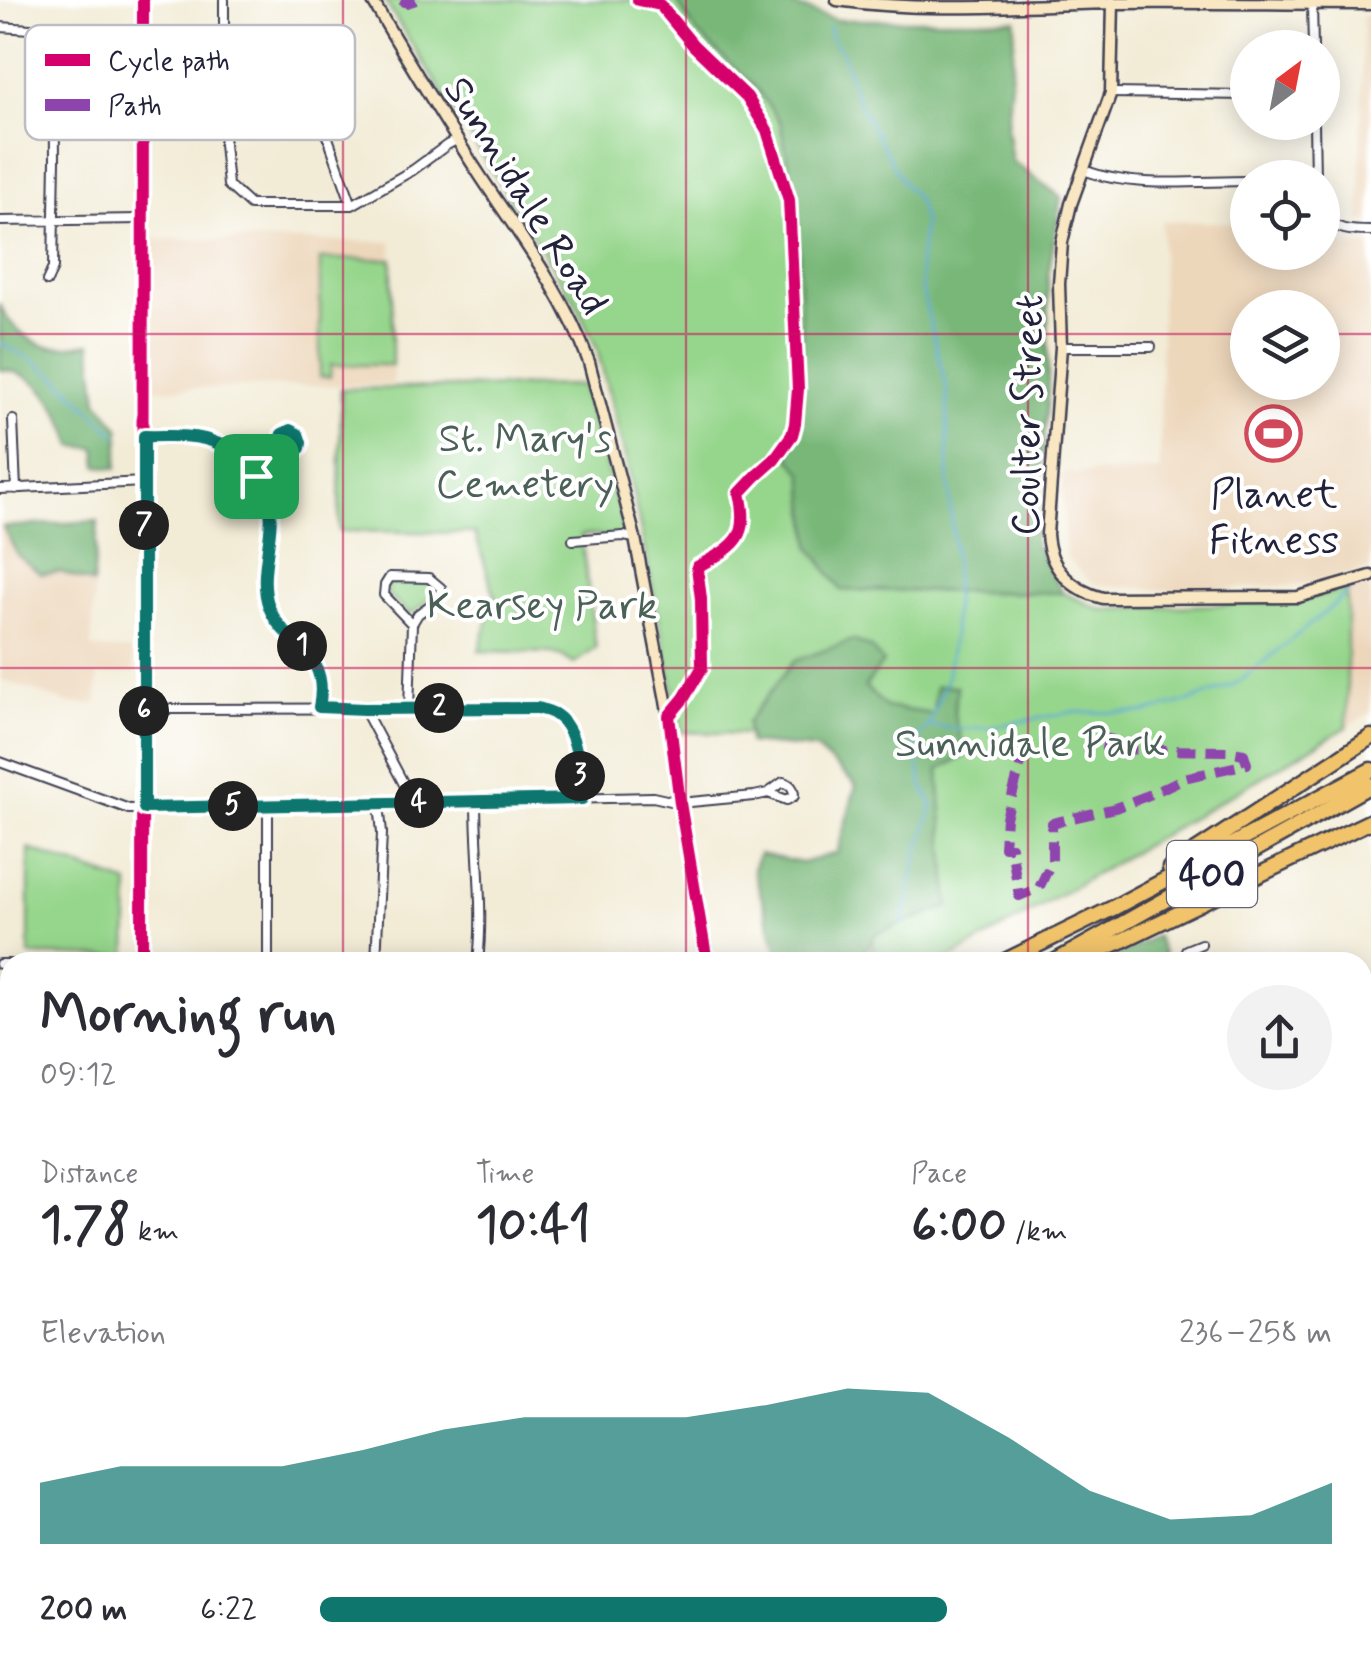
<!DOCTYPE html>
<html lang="en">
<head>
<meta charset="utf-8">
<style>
	body { margin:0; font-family:Mynerve,sans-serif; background:#f2f2f3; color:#2b2b33; height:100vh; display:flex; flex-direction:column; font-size:38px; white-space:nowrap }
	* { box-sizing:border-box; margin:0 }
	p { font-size:32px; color:#7c7c81 }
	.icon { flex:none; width:55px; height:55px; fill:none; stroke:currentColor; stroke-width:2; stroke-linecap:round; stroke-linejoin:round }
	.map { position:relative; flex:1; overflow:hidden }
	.side { position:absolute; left:0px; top:952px; width:1372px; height:718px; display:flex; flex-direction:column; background:#fff; border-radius:30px 30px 0 0; box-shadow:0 5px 25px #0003 }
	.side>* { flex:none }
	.needle { width:65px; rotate:32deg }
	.buttons { position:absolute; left:1230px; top:30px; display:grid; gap:20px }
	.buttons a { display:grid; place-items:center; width:110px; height:110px; border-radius:50%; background:#fff; box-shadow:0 5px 25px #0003; font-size:50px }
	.pin { position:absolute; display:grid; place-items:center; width:85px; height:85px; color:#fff; margin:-42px; border-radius:20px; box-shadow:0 5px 15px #0006 }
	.km { position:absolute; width:50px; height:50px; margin:-25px; border-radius:50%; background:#222; color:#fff; font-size:28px; line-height:50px; text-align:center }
	.round { display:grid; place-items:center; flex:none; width:105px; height:105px; border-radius:52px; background:#f2f2f3 }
	.overview { display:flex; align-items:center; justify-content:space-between; height:170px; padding:0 40px }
	h1 { font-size:55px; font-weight:800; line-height:75px }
	.metrics { display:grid; grid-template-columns:repeat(3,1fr); gap:15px; height:170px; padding:10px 40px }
	.metrics div { display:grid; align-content:center }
	.metrics b { font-size:50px; font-weight:800 }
	.metrics small { font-size:28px; font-weight:400 }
	.metrics p { font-size:28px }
	.chart { height:280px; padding:20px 40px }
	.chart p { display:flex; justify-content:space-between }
	.chart svg { width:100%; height:180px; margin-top:10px; fill:#0f766e; opacity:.7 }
	ul { padding:0 40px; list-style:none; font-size:32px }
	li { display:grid; grid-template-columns:160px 120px 1fr; align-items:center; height:75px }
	li i { height:25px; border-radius:12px; background:#0f766e }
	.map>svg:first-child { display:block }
	.built { fill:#edd7bb; fill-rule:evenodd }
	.green { fill:#96d68c; stroke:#5c7c64; stroke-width:2.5 }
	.forest { fill:#78b778; stroke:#4d6c5a; stroke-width:2.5 }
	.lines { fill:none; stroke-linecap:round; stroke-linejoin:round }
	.stream { stroke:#5ca9d5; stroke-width:2.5 }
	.street-casing { stroke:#414052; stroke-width:12 }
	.secondary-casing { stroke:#414052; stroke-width:15 }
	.highway-casing { stroke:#414052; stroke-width:19 }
	.street { stroke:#fff; stroke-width:8 }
	.secondary { stroke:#f9e7c3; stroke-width:10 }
	.highway { stroke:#f1c36a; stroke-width:14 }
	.quiet { stroke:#8e44ad; stroke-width:10; stroke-dasharray:20 10; stroke-linecap:butt }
	.cycleway-casing { stroke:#fff; stroke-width:19 }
	.cycleway { stroke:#d6006c; stroke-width:12 }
	.route-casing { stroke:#fff; stroke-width:20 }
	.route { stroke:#0f766e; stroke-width:12 }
	.grid { fill:none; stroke:#c2185b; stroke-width:2.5; stroke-opacity:0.55 }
	.labels { text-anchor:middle; stroke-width:8; stroke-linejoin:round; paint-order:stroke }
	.shield { fill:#fff; stroke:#646476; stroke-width:2.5 }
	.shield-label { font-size:38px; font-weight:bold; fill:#22223b }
	.street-label { font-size:40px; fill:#22223b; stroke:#fff }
	.park-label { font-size:40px; fill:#4b6157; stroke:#fff }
	.poi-label { font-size:40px; fill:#22223b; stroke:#fff }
	.key { fill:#fff; stroke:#bdbdc4; stroke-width:2.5 }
	.key-label { font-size:28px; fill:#22223b }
</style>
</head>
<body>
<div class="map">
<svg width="1371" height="1669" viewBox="0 0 1371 1669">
	<rect width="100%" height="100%" fill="#fff"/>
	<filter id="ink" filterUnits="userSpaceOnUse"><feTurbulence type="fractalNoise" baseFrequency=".01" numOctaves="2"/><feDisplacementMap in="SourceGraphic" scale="20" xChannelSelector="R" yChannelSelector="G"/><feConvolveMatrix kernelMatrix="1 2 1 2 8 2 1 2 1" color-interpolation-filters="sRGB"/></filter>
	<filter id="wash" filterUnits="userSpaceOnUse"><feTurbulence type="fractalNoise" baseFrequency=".0048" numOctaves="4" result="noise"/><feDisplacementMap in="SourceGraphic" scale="40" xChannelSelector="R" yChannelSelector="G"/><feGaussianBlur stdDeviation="2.25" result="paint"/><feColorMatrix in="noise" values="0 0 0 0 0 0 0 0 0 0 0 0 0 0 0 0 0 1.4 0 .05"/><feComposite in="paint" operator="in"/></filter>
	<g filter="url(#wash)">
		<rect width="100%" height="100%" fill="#f2ebd5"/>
		<path class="built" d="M1363 16H1371V222H1360Z
			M1162 221 1247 223 1248 252H1322L1323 233 1348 246 1371 245V569L1300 585 1179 591 1093 584 1066 557 1062 474 1160 471ZM1248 308H1322V382H1248Z
			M149 239 392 242 393 384 150 389Z
			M98 521 91 648 132 651 134 673 98 675 96 704H71L0 679V528Z
			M1371 586V712L1347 727V589Z
			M154 1660H222L216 1669H154Z"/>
		<path class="green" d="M384 0H676L697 33 756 88 780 122 797 208 803 381 790 458 803 473 811 547 841 590 1063 593 1103 610 1299 601 1347 589V727L945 962H872L881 738 682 732 627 464 597 349 572 295 569 293Z
			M320 259H392V365H331L330 377H320Z
			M581 385 627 536 581 535 596 648 574 664 562 656 551 653 479 651 495 596 475 533 339 531 341 389Z
			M429 582 436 589 434 596C425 601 418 612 409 614L387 595V587L391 583Z
			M29 849 129 884 127 957 29 955Z
			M670 1660H715L714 1669H670Z
			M997 1660H1164L1163 1669H997Z"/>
		<path class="forest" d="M676 0H779L836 20H1016L1007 127 1012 161 1061 197 1048 277V396L1034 543 1063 593 841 590 811 547 803 473 790 458 803 381 797 208 780 122 756 88 697 33Z
			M0 303C4 320 23 337 40 344 55 350 75 345 91 343L98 401 120 429 117 468 98 466 96 448 73 446C62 411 41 372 0 370Z
			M98 521 93 584 61 572 41 574 18 556 3 527Z
			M853 640 871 648 883 662 865 687 886 707 933 714 936 686H957L954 715 966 755 939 770 949 907 875 934 860 962H781L753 869 759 854 802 863 837 853 856 785 816 749 749 743 747 722 794 661Z
			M1156 936 1164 955 1156 962H1105Z
			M0 1285H10V1353L0 1358Z"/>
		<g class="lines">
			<path class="stream" d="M829 26 832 41 841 50 860 106 902 181 918 201 924 222 919 263 922 290 947 390 948 475 955 562 953 638 946 680 928 726 914 743 923 788 933 805 918 853 902 924
				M0 343 30 359 57 377 116 435
				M930 726 958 729 992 727 1072 712 1143 713 1190 701 1231 686 1243 679 1336 603 1352 587"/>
		</g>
	</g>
	<g filter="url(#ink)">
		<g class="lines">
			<defs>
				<path id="street" d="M224 0V144L228 185 250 205H352L413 170 447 145 456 140
					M1312 4 1313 48
					M0 27 46 30 54 37 55 160 53 268 47 281
					M1111 93 1248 95
					M317 107 320 86 313 79 303 82 300 91 317 107 352 205
					M1314 122 1315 178
					M1084 170C1131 189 1196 181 1248 181
					M1322 215C1335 231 1352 231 1371 231
					M0 221 141 219
					M1061 347H1151
					M13 420 16 489
					M144 436C162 436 181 435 198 437 234 443 269 481 269 517 270 545 260 575 267 602 278 645 332 648 319 707
					M256 477 280 452 279 443 282 434 290 431 298 434 301 443 299 448 290 453 280 452
					M0 489 144 482
					M573 540 623 536 635 538
					M144 705 169 709 537 708C538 708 552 712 553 713 580 728 579 773 582 799
					M409 708 412 624 418 614 439 599 441 588 429 578 390 577 385 585 384 595 412 624
					M364 709 407 790 410 803
					M0 762 129 809 653 797 680 803 754 796 768 793 783 782C791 784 794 788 794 796L787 800 768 793
					M476 801C476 855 484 909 478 962
					M268 805V962
					M376 962 382 833 379 804
					M1184 962 1186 950 1201 944
					M0 964H10
					M1362 1018H1371
					M0 1054H10
					M0 1150H10
					M0 1245 10 1244
					M1362 1620 1369 1164
					M641 1660V1669
					M868 1660V1669
					M787 1669V1660
					M989 1669V1660
					M1175 1669V1660
					M1268 1669 1269 1660
					M1361 1669V1660"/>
				<path id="secondary" d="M372 0C407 59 443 119 481 177 520 236 564 294 589 362L635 538 669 716 680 803 707 962
					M837 0C928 13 1020 5 1111 3 1198 2 1285 4 1371 4
					M1113 3 1111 93 1071 204 1062 242 1059 284 1061 347 1047 534C1049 568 1071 590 1103 598L1298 597 1371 576
					M142 962C145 642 140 321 143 0
					M1362 1374H1371
					M0 1454H10
					M1322 1660 1335 1669
					M139 1669V1660
					M227 1669 232 1660"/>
				<path id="highway" d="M1170 868 1371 737
					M1003 962 1113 908 1371 770
					M1054 962 1371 785
					M1072 962 1119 942 1371 821
					M0 1617 10 1609
					M0 1637 10 1630"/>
			</defs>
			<use href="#street" class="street-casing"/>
			<use href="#secondary" class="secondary-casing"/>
			<use href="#highway" class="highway-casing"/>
			<use href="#street" class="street"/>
			<use href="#secondary" class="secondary"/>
			<use href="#highway" class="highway"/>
			<path class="quiet" d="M401 0 407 3 416 0
				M1030 753 1023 756 1006 818 1004 847H1011L1019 896 1039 888 1052 861V823L1115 808 1149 795 1184 778 1247 764 1244 754 1227 751 1106 749 1109 734"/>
			<defs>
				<path id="cycleway" d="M638 0 660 5 693 45 747 97 767 130 789 200 798 389 795 424 792 435 774 460 756 476 740 493C751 540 734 546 697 567L701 599 702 668 684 698 669 716 680 803 707 962
					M142 962C145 642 140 321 143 0"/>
			</defs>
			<use href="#cycleway" class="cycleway-casing"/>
			<use href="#cycleway" class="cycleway"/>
		</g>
	</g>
	<g class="lines" filter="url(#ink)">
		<defs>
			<path id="route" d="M256 476C260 483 265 490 268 497 278 532 256 572 269 607 284 647 331 650 319 707L364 709 537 708C538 708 552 712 553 713 580 728 579 773 582 799L144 808V436C171 437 202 432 226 448 237 455 247 467 256 476L280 452 290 453 300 448 301 443 298 434 290 430 282 434 279 443 280 452 256 476"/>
		</defs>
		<use href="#route" class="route-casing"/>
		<use href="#route" class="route"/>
	</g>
	<path class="grid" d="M343 0V962M686 0V962M1028 0V962M0 334H1248M1322 334H1371M0 668H1371M0 1001H10M1362 1001H1371M0 1335H10M1362 1335H1371M343 1660V1669M686 1660V1669M1028 1660V1669"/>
	<defs>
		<symbol id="stadium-ring" viewBox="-11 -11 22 22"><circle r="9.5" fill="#fff" stroke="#d1495b" stroke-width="1.5"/><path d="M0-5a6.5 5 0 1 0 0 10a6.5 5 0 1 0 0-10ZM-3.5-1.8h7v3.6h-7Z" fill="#d1495b"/></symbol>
	</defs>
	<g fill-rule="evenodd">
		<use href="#stadium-ring" x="1242" y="402" width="63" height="63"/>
	</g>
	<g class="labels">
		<rect class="shield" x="1167" y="841" width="90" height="66" rx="8"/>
		<g class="shield-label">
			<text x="1212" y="887">400</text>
		</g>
		<g class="street-label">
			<text transform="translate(527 195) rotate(58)" y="14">Sunnidale Road</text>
			<text transform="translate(1026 415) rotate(-89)" y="14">Coulter Street</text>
		</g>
		<g class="park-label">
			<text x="525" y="451">St. Mary's<tspan x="525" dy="46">Cemetery</tspan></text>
			<text x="542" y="618">Kearsey Park</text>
			<text x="1030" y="756">Sunnidale Park</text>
		</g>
		<g class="poi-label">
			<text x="1274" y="507">Planet<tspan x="1274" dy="46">Fitness</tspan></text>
		</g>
	</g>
	<rect x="25" y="25" width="330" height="115" rx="15" class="key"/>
	<rect x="45" y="54" width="45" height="12" fill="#d6006c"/>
	<rect x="45" y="99" width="45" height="12" fill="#8e44ad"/>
	<g class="key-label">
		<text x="108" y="70">Cycle path</text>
		<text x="108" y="115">Path</text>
	</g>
</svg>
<div class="buttons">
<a><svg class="needle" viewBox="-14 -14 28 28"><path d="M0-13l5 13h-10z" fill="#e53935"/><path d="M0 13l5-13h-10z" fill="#7c7c81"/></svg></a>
<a><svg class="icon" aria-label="locate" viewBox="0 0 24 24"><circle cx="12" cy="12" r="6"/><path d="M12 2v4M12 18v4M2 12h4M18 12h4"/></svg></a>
<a><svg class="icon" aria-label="layers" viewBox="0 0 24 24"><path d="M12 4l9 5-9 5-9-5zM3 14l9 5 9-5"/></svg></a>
</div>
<div class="pin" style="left:256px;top:476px;background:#1e9e55"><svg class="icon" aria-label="arrive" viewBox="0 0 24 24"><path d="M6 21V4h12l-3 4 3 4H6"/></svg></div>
<b class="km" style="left:302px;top:646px">1</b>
<b class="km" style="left:439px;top:708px">2</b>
<b class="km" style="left:580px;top:776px">3</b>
<b class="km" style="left:419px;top:803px">4</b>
<b class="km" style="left:233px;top:806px">5</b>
<b class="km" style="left:144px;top:711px">6</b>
<b class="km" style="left:144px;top:525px">7</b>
<section class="side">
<div class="overview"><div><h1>Morning run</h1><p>09:12</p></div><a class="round"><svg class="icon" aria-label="share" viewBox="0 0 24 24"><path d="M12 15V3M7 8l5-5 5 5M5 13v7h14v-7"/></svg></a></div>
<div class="metrics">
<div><p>Distance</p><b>1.78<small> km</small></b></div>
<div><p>Time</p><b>10:41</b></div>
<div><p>Pace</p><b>6:00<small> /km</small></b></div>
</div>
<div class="chart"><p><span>Elevation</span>236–258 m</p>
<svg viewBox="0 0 160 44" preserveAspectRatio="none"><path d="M0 44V29L10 25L20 25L30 25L40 21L50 16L60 13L70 13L80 13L90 10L100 6L110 7L120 18L130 31L140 38L150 37L160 29V44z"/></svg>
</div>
<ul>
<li><b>200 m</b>6:22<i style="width:62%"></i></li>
</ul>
</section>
</div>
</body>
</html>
